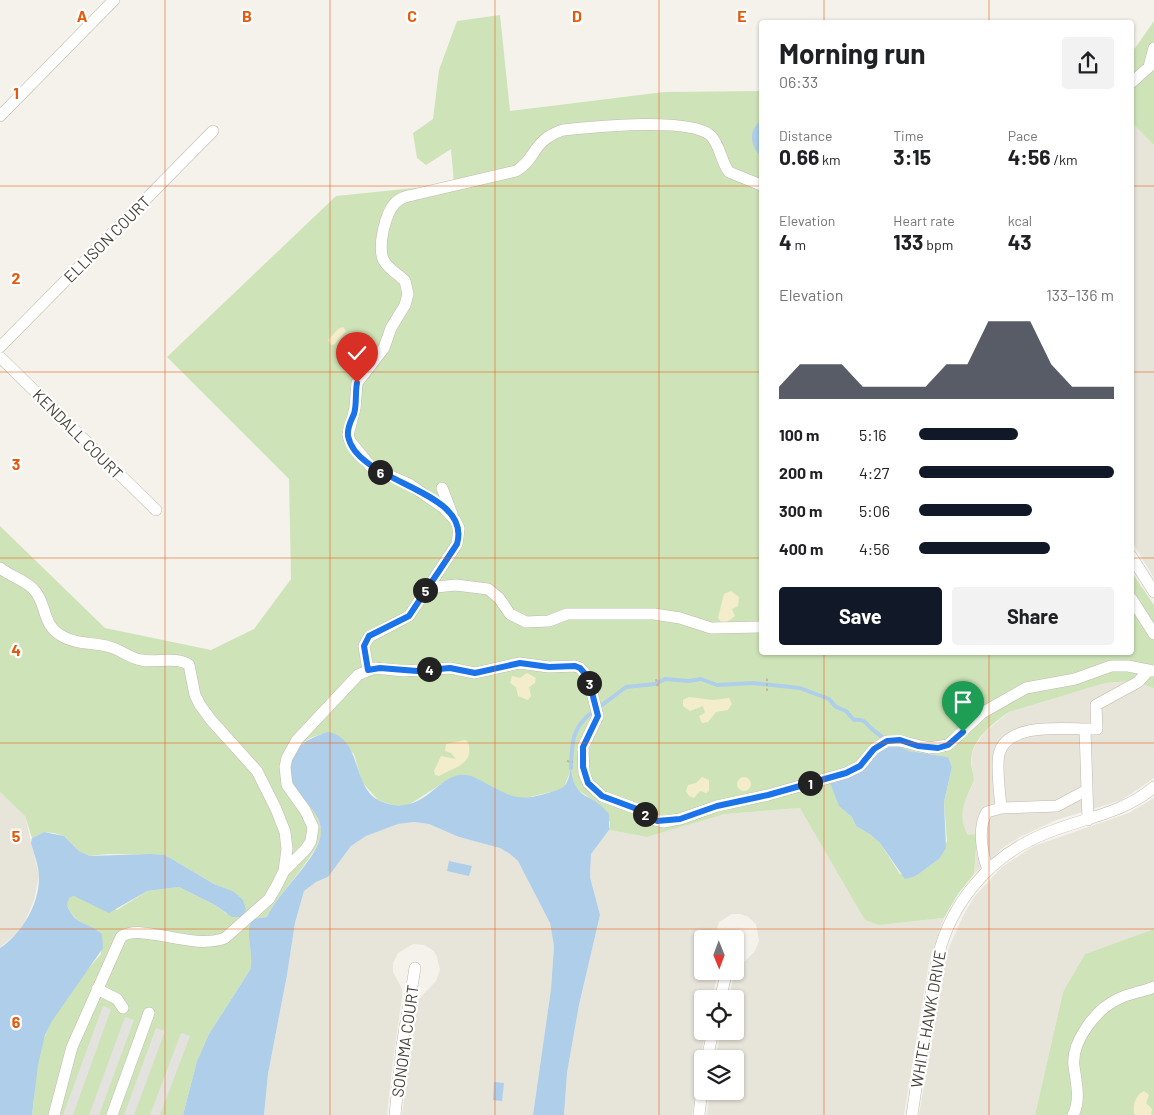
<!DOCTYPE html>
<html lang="en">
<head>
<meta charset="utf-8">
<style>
	body { margin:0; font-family:Barlow,sans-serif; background:#f2f2f2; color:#202124; height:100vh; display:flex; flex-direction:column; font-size:19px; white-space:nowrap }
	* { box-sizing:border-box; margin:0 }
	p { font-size:16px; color:#757577 }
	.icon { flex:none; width:28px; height:28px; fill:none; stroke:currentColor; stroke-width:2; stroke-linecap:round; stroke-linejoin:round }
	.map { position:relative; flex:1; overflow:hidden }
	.sheet { position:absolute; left:759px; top:20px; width:375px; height:635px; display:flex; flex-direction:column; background:#fff; border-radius:5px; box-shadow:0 1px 4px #0004 }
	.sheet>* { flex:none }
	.needle { width:32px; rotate:179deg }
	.fabs { position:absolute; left:694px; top:930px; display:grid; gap:10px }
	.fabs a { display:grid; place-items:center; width:50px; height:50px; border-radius:5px; background:#fff; box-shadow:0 1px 4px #0004; font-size:25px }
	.pin { position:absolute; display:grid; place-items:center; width:42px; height:42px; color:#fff; margin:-51px -21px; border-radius:50% 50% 50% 0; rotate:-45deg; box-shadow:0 0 5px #0007 }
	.pin .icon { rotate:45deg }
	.km { position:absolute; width:25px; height:25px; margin:-12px; border-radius:50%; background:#222; color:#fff; font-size:14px; line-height:25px; text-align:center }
	.round { display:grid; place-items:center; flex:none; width:52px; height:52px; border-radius:5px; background:#f2f2f2 }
	.head { display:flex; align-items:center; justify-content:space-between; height:85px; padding:0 20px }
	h1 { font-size:28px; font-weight:700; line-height:38px }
	.stats { display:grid; grid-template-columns:repeat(3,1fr); gap:8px; height:85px; padding:5px 20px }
	.stats div { display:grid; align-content:center }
	.stats b { font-size:21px; font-weight:700 }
	.stats small { font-size:14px; font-weight:400 }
	.stats p { font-size:14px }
	.chart { height:140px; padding:10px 20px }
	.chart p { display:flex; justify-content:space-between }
	.chart svg { width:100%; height:90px; margin-top:5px; fill:#111827; opacity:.7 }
	.primary-button { display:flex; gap:10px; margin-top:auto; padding:10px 20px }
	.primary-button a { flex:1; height:58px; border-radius:5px; background:#111827; color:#fff; font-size:20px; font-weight:700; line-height:58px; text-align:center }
	.primary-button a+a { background:#f2f2f2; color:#202124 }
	ul { padding:0 20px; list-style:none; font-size:16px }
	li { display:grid; grid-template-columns:80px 60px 1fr; align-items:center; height:38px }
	li i { height:12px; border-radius:6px; background:#111827 }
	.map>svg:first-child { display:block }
	.residential { fill:#e7e4da }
	.green { fill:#cee4b8; fill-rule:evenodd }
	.sand { fill:#f3edcb }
	.parking { fill:#e3e2df }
	.water { fill:#aeceea }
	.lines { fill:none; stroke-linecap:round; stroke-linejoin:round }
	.stream { stroke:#aeceea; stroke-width:4 }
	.minor-casing { stroke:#bfbaae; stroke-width:12 }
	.path { stroke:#bfb6a1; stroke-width:2; stroke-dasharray:2.5 2.5; stroke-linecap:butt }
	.minor { stroke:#fff; stroke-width:11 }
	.route-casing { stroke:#fff; stroke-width:10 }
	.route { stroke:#1a73e8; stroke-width:6 }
	.grid { fill:none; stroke:#e8590c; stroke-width:1; stroke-opacity:0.55 }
	.labels { text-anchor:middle; stroke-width:4.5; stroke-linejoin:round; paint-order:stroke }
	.street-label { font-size:16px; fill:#474339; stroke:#fff }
	.grid-label { font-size:16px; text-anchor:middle; font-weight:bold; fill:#e8590c; stroke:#fff; stroke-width:4.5; stroke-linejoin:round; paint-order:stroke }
</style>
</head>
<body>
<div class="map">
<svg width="1154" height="1115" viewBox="0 0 1154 1115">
	<rect width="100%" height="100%" fill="#f4f2eb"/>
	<path class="residential" d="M1131 122 1154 145V578L1131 540Z
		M1132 681 1154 688V778L1122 800 1056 820 1020 837 1004 847 974 874 977 835H968L964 828 961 816 965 799 972 786 973 776 971 756 975 746 985 732 1009 712 1105 683Z
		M0 792 25 816 39 876 34 900 26 919 19 932 0 947Z
		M1154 798V929L1085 954 1063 992 1035 1115H919L947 952 964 914 975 896 1002 867 1034 846 1129 813Z
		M800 808 879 925 944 918 929 962 904 1115H707L710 1091H735V1059H715L721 1031H735V999H728L734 977 738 968 755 951 759 941 756 924 747 916 740 914H732L719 922 714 939H702V971H718L712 999H702V1031H705L692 1115H564L567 1073 579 1005 600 915 590 877 591 854 609 830 647 837 725 814Z
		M414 822 429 824 459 837 500 848 510 854 518 861 550 923 554 946 551 989 533 1115H402L418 1000 436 981 440 970 437 957 434 951 424 945 413 944 398 953 393 963V972L402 989V997L393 1060 387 1115H264L268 1074 287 975 295 923 304 891 316 882 328 877 351 846 366 836 398 824Z"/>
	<path class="green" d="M500 15 510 111 664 92 761 91 759 155 761 156V652H1131V571L1154 605V688L1132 681 1105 683 1009 712C993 723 970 741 971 762 971 769 976 778 972 785 964 802 957 817 968 835L977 834 974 874 958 894 944 918 879 925 865 920 800 808 725 814 647 837 609 830 610 822 587 796 575 788 571 770 563 789 522 799 449 779 407 806 392 805 378 800 362 782 354 754 327 732 310 738 302 744C306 766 310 789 315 812 317 819 322 825 321 834 317 857 278 893 267 917L254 919 249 938 252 961 250 970 209 1034 197 1061 183 1115H32C36 1089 35 1060 45 1036 55 1008 82 976 101 954L99 931C85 924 73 921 67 905L68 898 74 896 117 910 147 891 179 887 215 905 227 914 233 891 214 884 165 855 108 854 90 856 79 851 64 836 54 833 44 832 32 838 25 816 0 792V526L105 628 211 650 254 629 291 579 289 479 167 357 336 196 454 184 451 149 426 165 417 158 413 133 433 119 439 70 457 21ZM895 745 908 751 948 757 952 767 944 802 947 841 939 859 916 876 900 874 880 843 871 835 856 826 852 817 841 807 848 778 864 769 879 751Z
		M1154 21V145L1131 122V54Z
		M1154 929V1115H1035L1063 992 1085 954Z"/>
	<path class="sand" d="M343 327 346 331 335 344 331 345 328 340 338 329Z
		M731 591 739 597 738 606 732 609 735 616 727 622H721L718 618 724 594Z
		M527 673 536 678 535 683 529 687 531 696 528 700 518 696 516 687 510 683 512 676 520 678Z
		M689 697 713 700 729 698 732 704 728 710 716 712 708 722 702 723 699 716 705 713 703 706 690 711 683 706V700Z
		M465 740 468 742C475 765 454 767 439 776L435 775 434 771 441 756 456 759 451 753 445 751 446 744Z
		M737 784a7 7 0 1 1 14 0a7 7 0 1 1-14 0Z
		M702 777 709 780V791L706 793 700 791 694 798 689 796 686 791 688 785 696 783Z
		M1144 1091 1149 1095 1146 1103 1152 1109 1151 1115H1135C1131 1108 1136 1094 1144 1091Z"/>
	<path class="parking" d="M103 1006 111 1009 73 1115H63Z
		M125 1017 134 1020 99 1115H89Z
		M156 1028 165 1031 134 1115H124Z
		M181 1033 190 1036 160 1115H150Z"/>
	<path class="water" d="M761 121V156C750 147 748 129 761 121Z
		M327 732C363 737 351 788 380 801 425 820 436 772 466 775 474 776 480 780 487 784 512 797 519 802 548 793 565 788 567 787 571 768 575 803 590 790 609 814V830L591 854 590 877 600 915 579 1005 567 1073 564 1115H533L551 989 554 946 550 923 518 861 510 854 500 848 459 837 429 824 414 822 398 824 366 836 351 846 328 877 316 882 304 891 295 923 287 975 268 1074 264 1115H183L197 1061 209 1034 250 970C255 953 243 934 253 919L267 917C279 891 313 864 320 838 328 806 280 794 292 759 298 743 311 738 327 732Z
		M895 745 909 751 948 757 952 767 944 802 946 848 939 859 916 876 905 879 880 843 871 835 856 826 852 817 839 806 830 783 864 769 884 747Z
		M44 832 64 836 79 851 90 856 150 854 165 855 214 884 233 891 243 900 246 910 241 917H232L215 905 179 887 147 891 109 913 74 896 69 898 67 905C75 927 90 922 102 934L103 948 52 1021 45 1035 38 1065 32 1115H0V948C22 934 39 904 39 878 39 866 34 854 31 843L32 838Z
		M449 861 472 866 469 876 447 871Z
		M494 1082 504 1083 502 1101 493 1100Z"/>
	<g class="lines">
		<path class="stream" d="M602 705 626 687 655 684 665 679 689 681 701 679 717 685 753 683 800 688 829 699 836 707 846 711 854 720C866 719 865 723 872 729 875 732 879 734 882 737
			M571 768C572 745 571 729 591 713"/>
		<defs>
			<path id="minor" d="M1131 83 1149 67 1154 48
				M0 116 114 0
				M0 347 213 131
				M0 357 156 510
				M442 488 452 514
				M1131 556 1154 592
				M0 568C11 577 26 580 35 591 47 605 42 625 62 636 77 645 93 642 110 647 121 650 130 658 141 660 155 663 178 656 189 665L195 695 200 705 211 720 257 771 276 809 285 832 287 849 284 871 276 887 269 899 225 938C192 951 141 922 121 937L72 1047 54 1115
				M426 588 456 585 488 589 499 598 510 614 526 622 549 621 567 614H654L680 618 711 628 761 627
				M1131 598 1154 634
				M368 670 364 646 369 637 409 616 457 544 459 528 455 520 444 508 409 484 372 468 350 441 348 435 355 408 357 383 384 348 391 328 405 305 408 294 405 281C398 273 388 270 383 259 378 245 385 214 395 203 400 198 406 196 413 195L516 171C536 160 532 140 563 130 593 127 687 117 710 135 720 144 721 162 729 172L761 185
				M1085 729 1088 820
				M1001 808 1057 806 1085 791
				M988 870C982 853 977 828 987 812L1001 808C1000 794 996 768 999 754 1008 720 1069 730 1097 729L1096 705 1138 682 1149 670
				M284 871 306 849 311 841 313 827 305 810 287 785 285 767 287 758 297 740 358 675 374 668 404 671 450 668 475 673 519 663 549 667 575 666 580 668 588 677 598 716 583 747 584 773 588 783 602 796 637 809 652 819 663 822 680 819 717 806 768 795 846 773 860 766 874 749 887 741H900L929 748 948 745 982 713 1026 688 1075 679 1111 666H1128L1154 671
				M735 941 736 937
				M97 989 117 999 123 1008
				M720 999 727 971
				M707 1059 713 1031
				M112 1115 149 1013
				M395 1115 402 1046 415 968
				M699 1115 702 1088
				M912 1115C917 1081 922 1047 928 1014 931 994 934 973 939 953 951 906 985 863 1029 841 1070 819 1118 818 1154 787
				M1073 1115C1081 1100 1076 1082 1074 1066 1071 1042 1096 1009 1118 999 1129 993 1142 992 1154 987"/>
		</defs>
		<use href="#minor" class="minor-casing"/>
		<path class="path" d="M656 679 658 688
			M767 691V678
			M567 761 573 762"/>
		<use href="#minor" class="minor"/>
	</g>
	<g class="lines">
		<defs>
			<path id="route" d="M357 383C355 393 357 404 354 414 351 421 347 427 348 436 357 484 473 489 457 544L409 616 369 636 364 646 368 670 380 668 417 671 450 668 475 673 520 663 549 667 575 666 580 668 588 677 598 716 583 747V767L588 783 602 796 637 809 657 821 680 819 717 806 768 795 846 773 860 766 874 749 887 741 900 740 918 746 938 748 948 745 963 732"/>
		</defs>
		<use href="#route" class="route-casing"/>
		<use href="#route" class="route"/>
	</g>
	<path class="grid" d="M165 0V1115M330 0V1115M495 0V1115M659 0V1115M824 0V22M989 0V22M0 186H761M1131 186H1154M0 372H761M1131 372H1154M0 558H761M1131 558H1154M824 652V1115M989 652V1115M0 743H1154M0 929H1154"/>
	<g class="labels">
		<g class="street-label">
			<text transform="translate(107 239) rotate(-45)" y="6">ELLISON COURT</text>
			<text transform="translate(78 434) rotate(45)" y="6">KENDALL COURT</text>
			<text transform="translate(928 1019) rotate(-80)" y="6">WHITE HAWK DRIVE</text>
			<text transform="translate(405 1041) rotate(-82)" y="6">SONOMA COURT</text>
		</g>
	</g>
	<g class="grid-label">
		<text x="82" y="22">A</text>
		<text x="247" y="22">B</text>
		<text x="412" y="22">C</text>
		<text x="577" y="22">D</text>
		<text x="742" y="22">E</text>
		<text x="16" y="99">1</text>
		<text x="16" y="284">2</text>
		<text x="16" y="470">3</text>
		<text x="16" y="656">4</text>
		<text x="16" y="842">5</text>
		<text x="16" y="1028">6</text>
	</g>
</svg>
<div class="fabs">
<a><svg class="needle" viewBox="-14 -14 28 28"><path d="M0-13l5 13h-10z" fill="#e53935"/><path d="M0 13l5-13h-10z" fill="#757577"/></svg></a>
<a><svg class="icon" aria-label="locate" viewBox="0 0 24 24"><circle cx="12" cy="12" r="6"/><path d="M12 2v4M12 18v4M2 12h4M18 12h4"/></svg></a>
<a><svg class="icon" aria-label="layers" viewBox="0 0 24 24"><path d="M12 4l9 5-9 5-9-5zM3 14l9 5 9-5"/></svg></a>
</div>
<div class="pin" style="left:963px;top:732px;background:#1e9e55"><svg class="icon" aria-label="arrive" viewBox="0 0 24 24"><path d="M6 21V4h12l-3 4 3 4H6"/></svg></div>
<div class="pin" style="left:357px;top:383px;background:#d93025"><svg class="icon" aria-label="check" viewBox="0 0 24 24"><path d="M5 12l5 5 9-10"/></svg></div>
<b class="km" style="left:810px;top:783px">1</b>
<b class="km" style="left:645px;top:814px">2</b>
<b class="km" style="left:589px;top:683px">3</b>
<b class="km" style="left:429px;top:669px">4</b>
<b class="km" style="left:425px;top:590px">5</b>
<b class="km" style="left:380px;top:472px">6</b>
<section class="sheet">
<div class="head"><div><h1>Morning run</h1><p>06:33</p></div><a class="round"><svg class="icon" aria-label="share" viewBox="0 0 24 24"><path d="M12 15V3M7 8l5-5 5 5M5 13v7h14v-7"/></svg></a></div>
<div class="stats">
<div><p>Distance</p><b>0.66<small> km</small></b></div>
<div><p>Time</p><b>3:15</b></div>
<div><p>Pace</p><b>4:56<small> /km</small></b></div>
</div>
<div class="stats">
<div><p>Elevation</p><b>4<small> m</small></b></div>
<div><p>Heart rate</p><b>133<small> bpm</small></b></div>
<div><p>kcal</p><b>43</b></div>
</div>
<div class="chart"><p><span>Elevation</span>133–136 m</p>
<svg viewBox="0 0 160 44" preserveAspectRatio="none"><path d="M0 44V38L10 27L20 27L30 27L40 38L50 38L60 38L70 38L80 27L90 27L100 6L110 6L120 6L130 27L140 38L150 38L160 38V44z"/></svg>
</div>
<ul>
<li><b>100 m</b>5:16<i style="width:51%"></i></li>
<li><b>200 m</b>4:27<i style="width:100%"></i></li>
<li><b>300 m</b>5:06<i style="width:58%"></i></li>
<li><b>400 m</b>4:56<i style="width:67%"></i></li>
</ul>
<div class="primary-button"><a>Save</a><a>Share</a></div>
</section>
</div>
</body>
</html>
